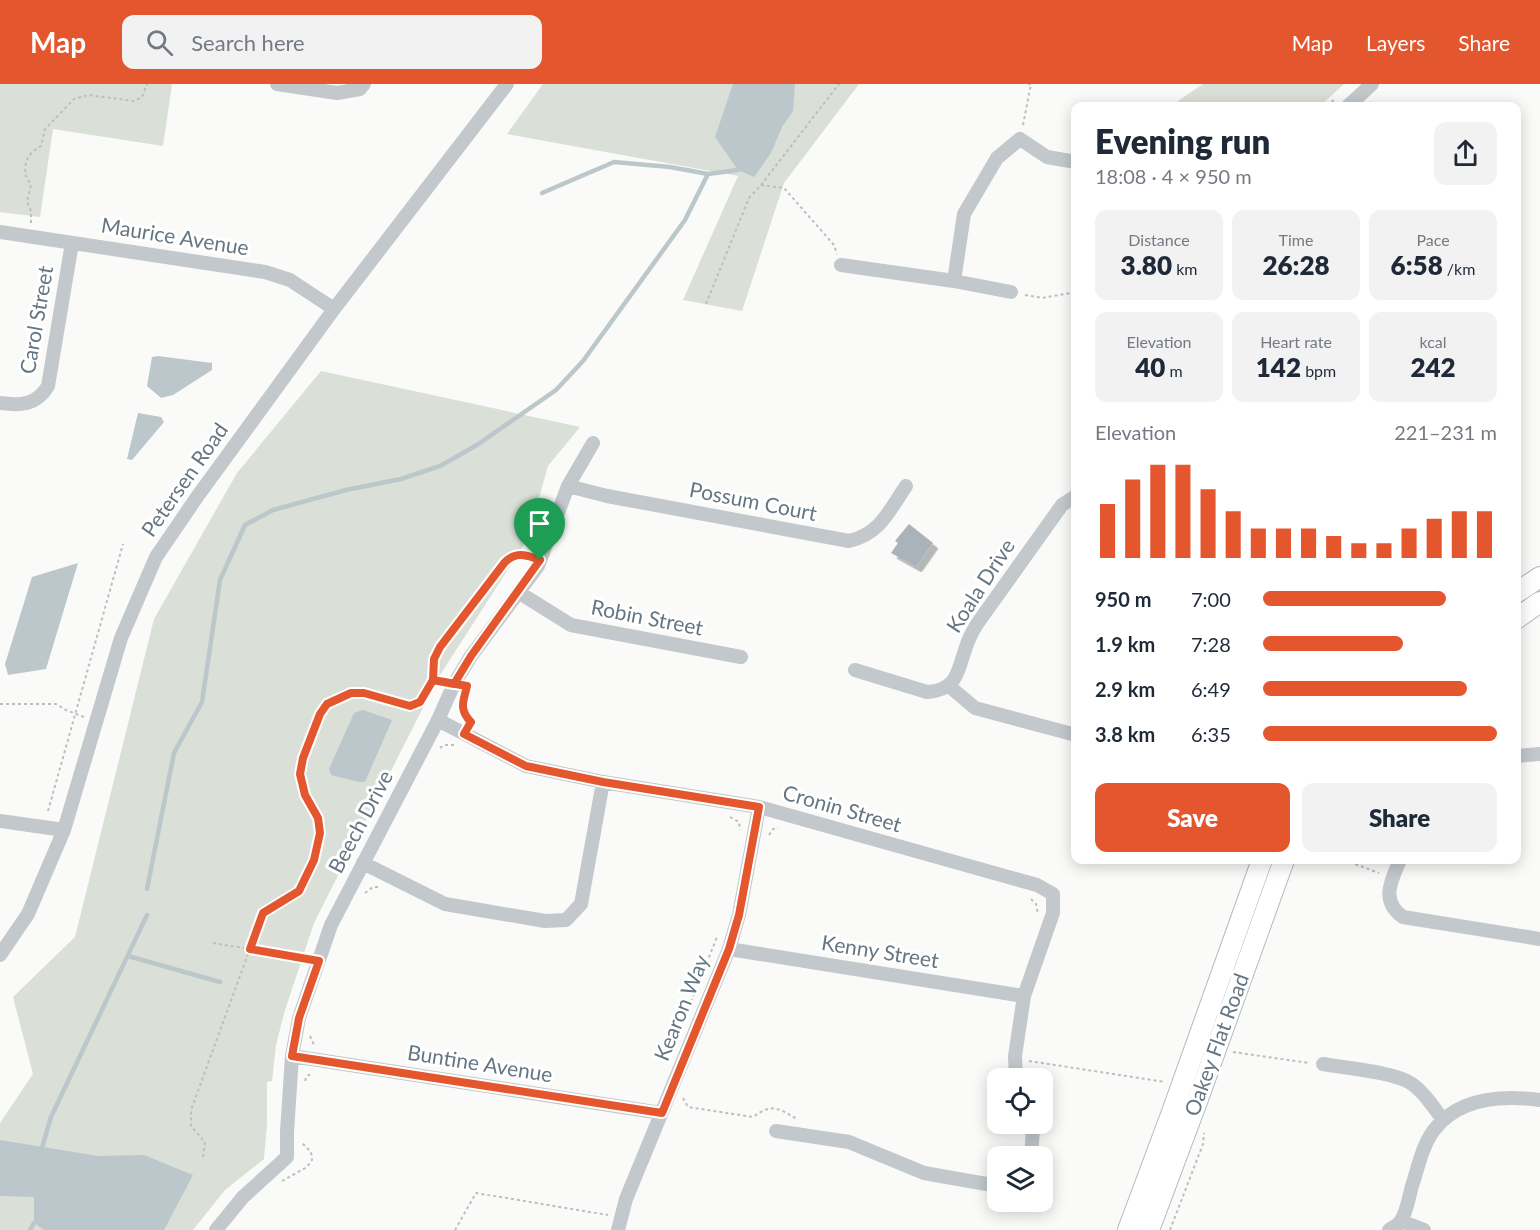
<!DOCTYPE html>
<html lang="en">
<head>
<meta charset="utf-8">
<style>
	body { margin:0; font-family:Lato,sans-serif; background:#f2f2f3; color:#1f2937; height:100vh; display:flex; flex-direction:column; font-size:22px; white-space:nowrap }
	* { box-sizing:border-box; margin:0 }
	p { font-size:20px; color:#747a83 }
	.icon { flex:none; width:33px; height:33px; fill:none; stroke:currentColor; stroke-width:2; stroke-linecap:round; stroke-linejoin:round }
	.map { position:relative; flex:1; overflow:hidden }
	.drawer { position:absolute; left:1071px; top:18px; width:450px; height:762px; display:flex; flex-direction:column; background:#fff; border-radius:12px; box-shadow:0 3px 15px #0003 }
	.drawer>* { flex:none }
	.tools { position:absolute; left:987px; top:984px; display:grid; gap:12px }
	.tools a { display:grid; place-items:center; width:66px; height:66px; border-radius:12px; background:#fff; box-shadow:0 3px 15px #0003; font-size:30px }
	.pin { position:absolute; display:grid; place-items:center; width:51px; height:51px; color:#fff; margin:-62px -26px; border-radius:50% 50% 50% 0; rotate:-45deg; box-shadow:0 0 6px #0007 }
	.pin .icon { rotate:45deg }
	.round { display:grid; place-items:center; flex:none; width:63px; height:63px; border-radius:12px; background:#f2f2f3 }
	.overview { display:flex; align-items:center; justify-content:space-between; height:102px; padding:0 24px }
	h1 { font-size:33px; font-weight:800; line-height:45px }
	.stats { display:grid; grid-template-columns:repeat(3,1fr); gap:9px; height:102px; padding:6px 24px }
	.stats div { display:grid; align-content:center; border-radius:12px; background:#f2f2f3; text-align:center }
	.stats b { font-size:26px; font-weight:800 }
	.stats small { font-size:16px; font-weight:400 }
	.stats p { font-size:16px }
	.chart { height:168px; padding:12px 24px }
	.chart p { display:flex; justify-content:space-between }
	.chart svg { width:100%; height:108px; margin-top:6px; stroke:#e4572e; stroke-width:6 }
	.action { display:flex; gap:12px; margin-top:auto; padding:12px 24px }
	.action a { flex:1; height:69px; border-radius:12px; background:#e4572e; color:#fff; font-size:24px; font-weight:800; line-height:69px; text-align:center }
	.action a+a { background:#f2f2f3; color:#1f2937 }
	ul { padding:0 24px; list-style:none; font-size:20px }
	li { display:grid; grid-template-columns:96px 72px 1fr; align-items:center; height:45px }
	li i { height:15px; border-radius:8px; background:#e4572e }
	header { display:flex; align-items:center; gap:36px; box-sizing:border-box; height:84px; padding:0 30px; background:#e4572e; color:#fff }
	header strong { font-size:28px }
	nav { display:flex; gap:33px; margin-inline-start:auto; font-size:21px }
	.search { width:420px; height:54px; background:#f2f2f3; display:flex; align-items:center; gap:15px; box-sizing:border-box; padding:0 21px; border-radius:12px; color:#747a83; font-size:22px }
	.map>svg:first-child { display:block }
	.green { fill:#dadfd7 }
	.water { fill:#bbc7cb }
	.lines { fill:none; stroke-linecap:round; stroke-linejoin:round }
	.stream { stroke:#bbc7cb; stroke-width:4.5 }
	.building { fill:#aab3b9; filter:url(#shadow) }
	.secondary-casing { stroke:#b3babf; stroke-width:22 }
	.path { stroke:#bbbfc2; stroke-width:2; stroke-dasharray:3 3; stroke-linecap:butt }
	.street { stroke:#c3c8cc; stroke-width:14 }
	.secondary { stroke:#fff; stroke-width:20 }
	.route-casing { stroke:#fff; stroke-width:12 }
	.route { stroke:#e4572e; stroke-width:8 }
	.labels { text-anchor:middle; stroke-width:6; stroke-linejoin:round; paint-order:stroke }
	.street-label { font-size:21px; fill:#657683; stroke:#fff }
</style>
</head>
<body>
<header>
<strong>Map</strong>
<div class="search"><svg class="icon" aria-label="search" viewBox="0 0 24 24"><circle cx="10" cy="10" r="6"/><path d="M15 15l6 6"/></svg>Search here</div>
<nav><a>Map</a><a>Layers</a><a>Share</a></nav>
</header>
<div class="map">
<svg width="1540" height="1146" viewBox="0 0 1540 1146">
	<defs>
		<filter id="shadow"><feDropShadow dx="5.5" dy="5.5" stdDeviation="0" flood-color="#0004"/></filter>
	</defs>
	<rect width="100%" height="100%" fill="#fafaf8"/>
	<path class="green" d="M0 0H172L163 62 53 45 40 133 0 128Z
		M543 0H859L784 99 742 227 683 216 738 92 507 50Z
		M1203 0H1344L1320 22H1177L1178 17Z
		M321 287 580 343 548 382 527 456 438 594 314 839 285 926 276 961 272 997 267 998V1040L264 1075 225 1106 193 1146H0V1039L33 990 13 913 75 853 154 535 237 389Z"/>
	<path class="water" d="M733 0H795L793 27 782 43 771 69 754 93 738 86 715 53Z
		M158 272 212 279V286L173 311 161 314 147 302 152 273Z
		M138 329 161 333 164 338 132 376 127 375Z
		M78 479 46 585 8 591 5 580 32 493Z
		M363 626 392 636 365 698H359L331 691 329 685 354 629Z
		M0 1056 98 1072 144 1071 193 1091 164 1146H44L34 1139V1113L0 1112Z"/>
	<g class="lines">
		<path class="stream" d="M542 109 614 78 670 83 708 90
			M147 805 174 669 202 618 220 496 245 441 273 426 346 406 401 395 440 382 477 361 556 306 583 277 685 136 708 90 738 86
			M128 872 220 898
			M42 1064 51 1033 147 831
			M30 1146 34 1139"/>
	</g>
	<path class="building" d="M909 440 933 459 916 483 891 469 898 459 895 457Z"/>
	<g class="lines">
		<defs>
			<path id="secondary" d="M1516 509 1540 493
				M1516 535 1540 518
				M1128 1146 1172 1028 1262 776
				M1149 1146 1198 1015 1284 776"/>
		</defs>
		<use href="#secondary" class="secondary-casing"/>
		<path class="path" d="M1327 22 1336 14
			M1023 41 1031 0H1028
			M761 101 784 104 834 161 837 170
			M31 139V127L27 118 31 101 25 90 26 77 32 68 41 62 45 45 74 15 88 11 134 17 142 13 147 0
			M1025 211 1042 214 1076 208
			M706 220 749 114 761 101 839 0
			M433 596 434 575 440 563 505 478 511 472H528
			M462 619 464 629 469 636
			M0 620H56L66 626 84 633
			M440 664 444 661H455
			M48 727 123 460
			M730 733 739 738 740 746
			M769 751 773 745 778 744
			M1344 776 1379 789
			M365 809 373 803H378
			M1031 815 1036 820 1038 830
			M213 859 305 874
			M691 918 717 853
			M310 952 313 959 317 961
			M1233 968 1309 979
			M1029 977 1165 998
			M305 997 307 992 313 989
			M683 1014 688 1023 753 1033C772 1019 778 1024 797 1035
			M203 1073 205 1058 191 1042V1026L263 829 299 807 314 776 320 749 318 734 305 711 300 690 303 674 320 630 327 620 351 608 365 609 410 622 420 618 433 596 441 598
			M282 1097 307 1083 312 1076 311 1068 302 1059
			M455 1146 476 1109 608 1131
			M1170 1146 1203 1060 1204 1049"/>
		<path class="street" d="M277 0 337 9 360 5 364 0
			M1348 22 1372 0
			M0 148 265 188 290 196 334 225
			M841 181 954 197
			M1011 208 954 197 964 130 997 74 1020 55 1047 73 1076 78
			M0 319C20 322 37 321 48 302L72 159
			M568 402 607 412 849 457C880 450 889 427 906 402
			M518 508 571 541 741 573
			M855 586 927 608C957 606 957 589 965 566 968 556 972 548 977 540L1062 421 1076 412
			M949 602 975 624 1076 651
			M438 636 526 682 603 698 759 723 1037 801 1053 810V829L1024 912 1015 972 1016 994
			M1516 672 1540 670
			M0 737 64 746
			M1400 776C1391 797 1380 817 1403 833L1540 855
			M363 779 445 820 545 837 566 836 581 820 603 698
			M729 865 1024 912
			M0 871 28 830 64 746 121 554 156 473 197 413 334 225 507 0
			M292 972 661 1029
			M1323 980C1345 984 1396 988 1412 1000 1425 1009 1434 1024 1443 1036
			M1030 1040 1033 1046 1031 1072
			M776 1047 849 1058 924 1089 998 1102
			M1401 1137 1424 1146
			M216 1146 243 1113 287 1073V1048L292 972 299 934 331 841 438 636 454 600 471 572 538 482 568 402 593 359
			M618 1146 626 1115 729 865 739 831 759 723
			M1389 1146C1392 1144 1398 1141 1400 1138 1407 1129 1409 1112 1412 1102 1418 1084 1422 1062 1434 1046 1459 1013 1502 1011 1540 1016"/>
		<use href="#secondary" class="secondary"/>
	</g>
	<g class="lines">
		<defs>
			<path id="route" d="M540 476 471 572 454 600 433 596 420 618 410 622 364 609H351L327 620 320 630 303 674 300 690 305 711 318 734 320 749 314 776 299 807 263 829 250 865 319 877 299 934 292 972 662 1029 729 865 739 831 759 723 603 698 526 682 464 650 471 638C458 625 464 616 467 602L433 596 434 575 440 563 505 478C516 467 527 471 540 476"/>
		</defs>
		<use href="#route" class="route-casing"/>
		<use href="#route" class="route"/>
	</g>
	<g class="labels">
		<g class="street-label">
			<text transform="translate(175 153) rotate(9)" y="7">Maurice Avenue</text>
			<text transform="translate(37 236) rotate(-80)" y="7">Carol Street</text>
			<text transform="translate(185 396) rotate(-55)" y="7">Petersen Road</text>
			<text transform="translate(753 418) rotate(11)" y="7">Possum Court</text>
			<text transform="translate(981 502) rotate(-57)" y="7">Koala Drive</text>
			<text transform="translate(647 534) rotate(11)" y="7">Robin Street</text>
			<text transform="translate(842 725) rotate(16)" y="7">Cronin Street</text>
			<text transform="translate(361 738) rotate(-62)" y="7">Beech Drive</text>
			<text transform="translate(880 868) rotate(9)" y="7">Kenny Street</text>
			<text transform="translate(682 924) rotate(-68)" y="7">Kearon Way</text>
			<text transform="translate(1217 961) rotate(-70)" y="7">Oakey Flat Road</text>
			<text transform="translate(480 980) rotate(9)" y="7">Buntine Avenue</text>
		</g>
	</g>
</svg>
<div class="tools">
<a><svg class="icon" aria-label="locate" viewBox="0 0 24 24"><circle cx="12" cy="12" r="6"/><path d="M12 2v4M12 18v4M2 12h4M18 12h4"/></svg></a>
<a><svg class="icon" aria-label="layers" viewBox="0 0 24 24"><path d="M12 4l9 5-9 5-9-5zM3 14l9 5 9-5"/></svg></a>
</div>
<div class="pin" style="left:540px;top:476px;background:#1e9e55"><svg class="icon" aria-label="arrive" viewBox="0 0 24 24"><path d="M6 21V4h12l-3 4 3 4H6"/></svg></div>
<section class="drawer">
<div class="overview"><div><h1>Evening run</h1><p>18:08 · 4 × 950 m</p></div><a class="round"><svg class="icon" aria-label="share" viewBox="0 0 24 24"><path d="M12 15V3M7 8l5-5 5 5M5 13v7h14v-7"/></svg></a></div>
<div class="stats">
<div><p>Distance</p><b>3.80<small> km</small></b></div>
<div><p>Time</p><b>26:28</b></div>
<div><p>Pace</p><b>6:58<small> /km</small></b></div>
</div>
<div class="stats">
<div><p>Elevation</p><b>40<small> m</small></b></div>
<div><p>Heart rate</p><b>142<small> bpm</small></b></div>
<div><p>kcal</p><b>242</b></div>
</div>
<div class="chart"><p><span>Elevation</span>221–231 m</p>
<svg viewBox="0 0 160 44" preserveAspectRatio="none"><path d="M5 44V22M15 44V12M25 44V6M35 44V6M45 44V16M55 44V25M65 44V32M75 44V32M85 44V32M95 44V35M105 44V38M115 44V38M125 44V32M135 44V28M145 44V25M155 44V25"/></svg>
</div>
<ul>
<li><b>950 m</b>7:00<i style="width:78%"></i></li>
<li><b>1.9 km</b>7:28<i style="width:60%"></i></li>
<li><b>2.9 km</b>6:49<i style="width:87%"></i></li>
<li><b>3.8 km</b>6:35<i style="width:100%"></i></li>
</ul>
<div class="action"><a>Save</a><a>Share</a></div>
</section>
</div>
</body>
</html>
